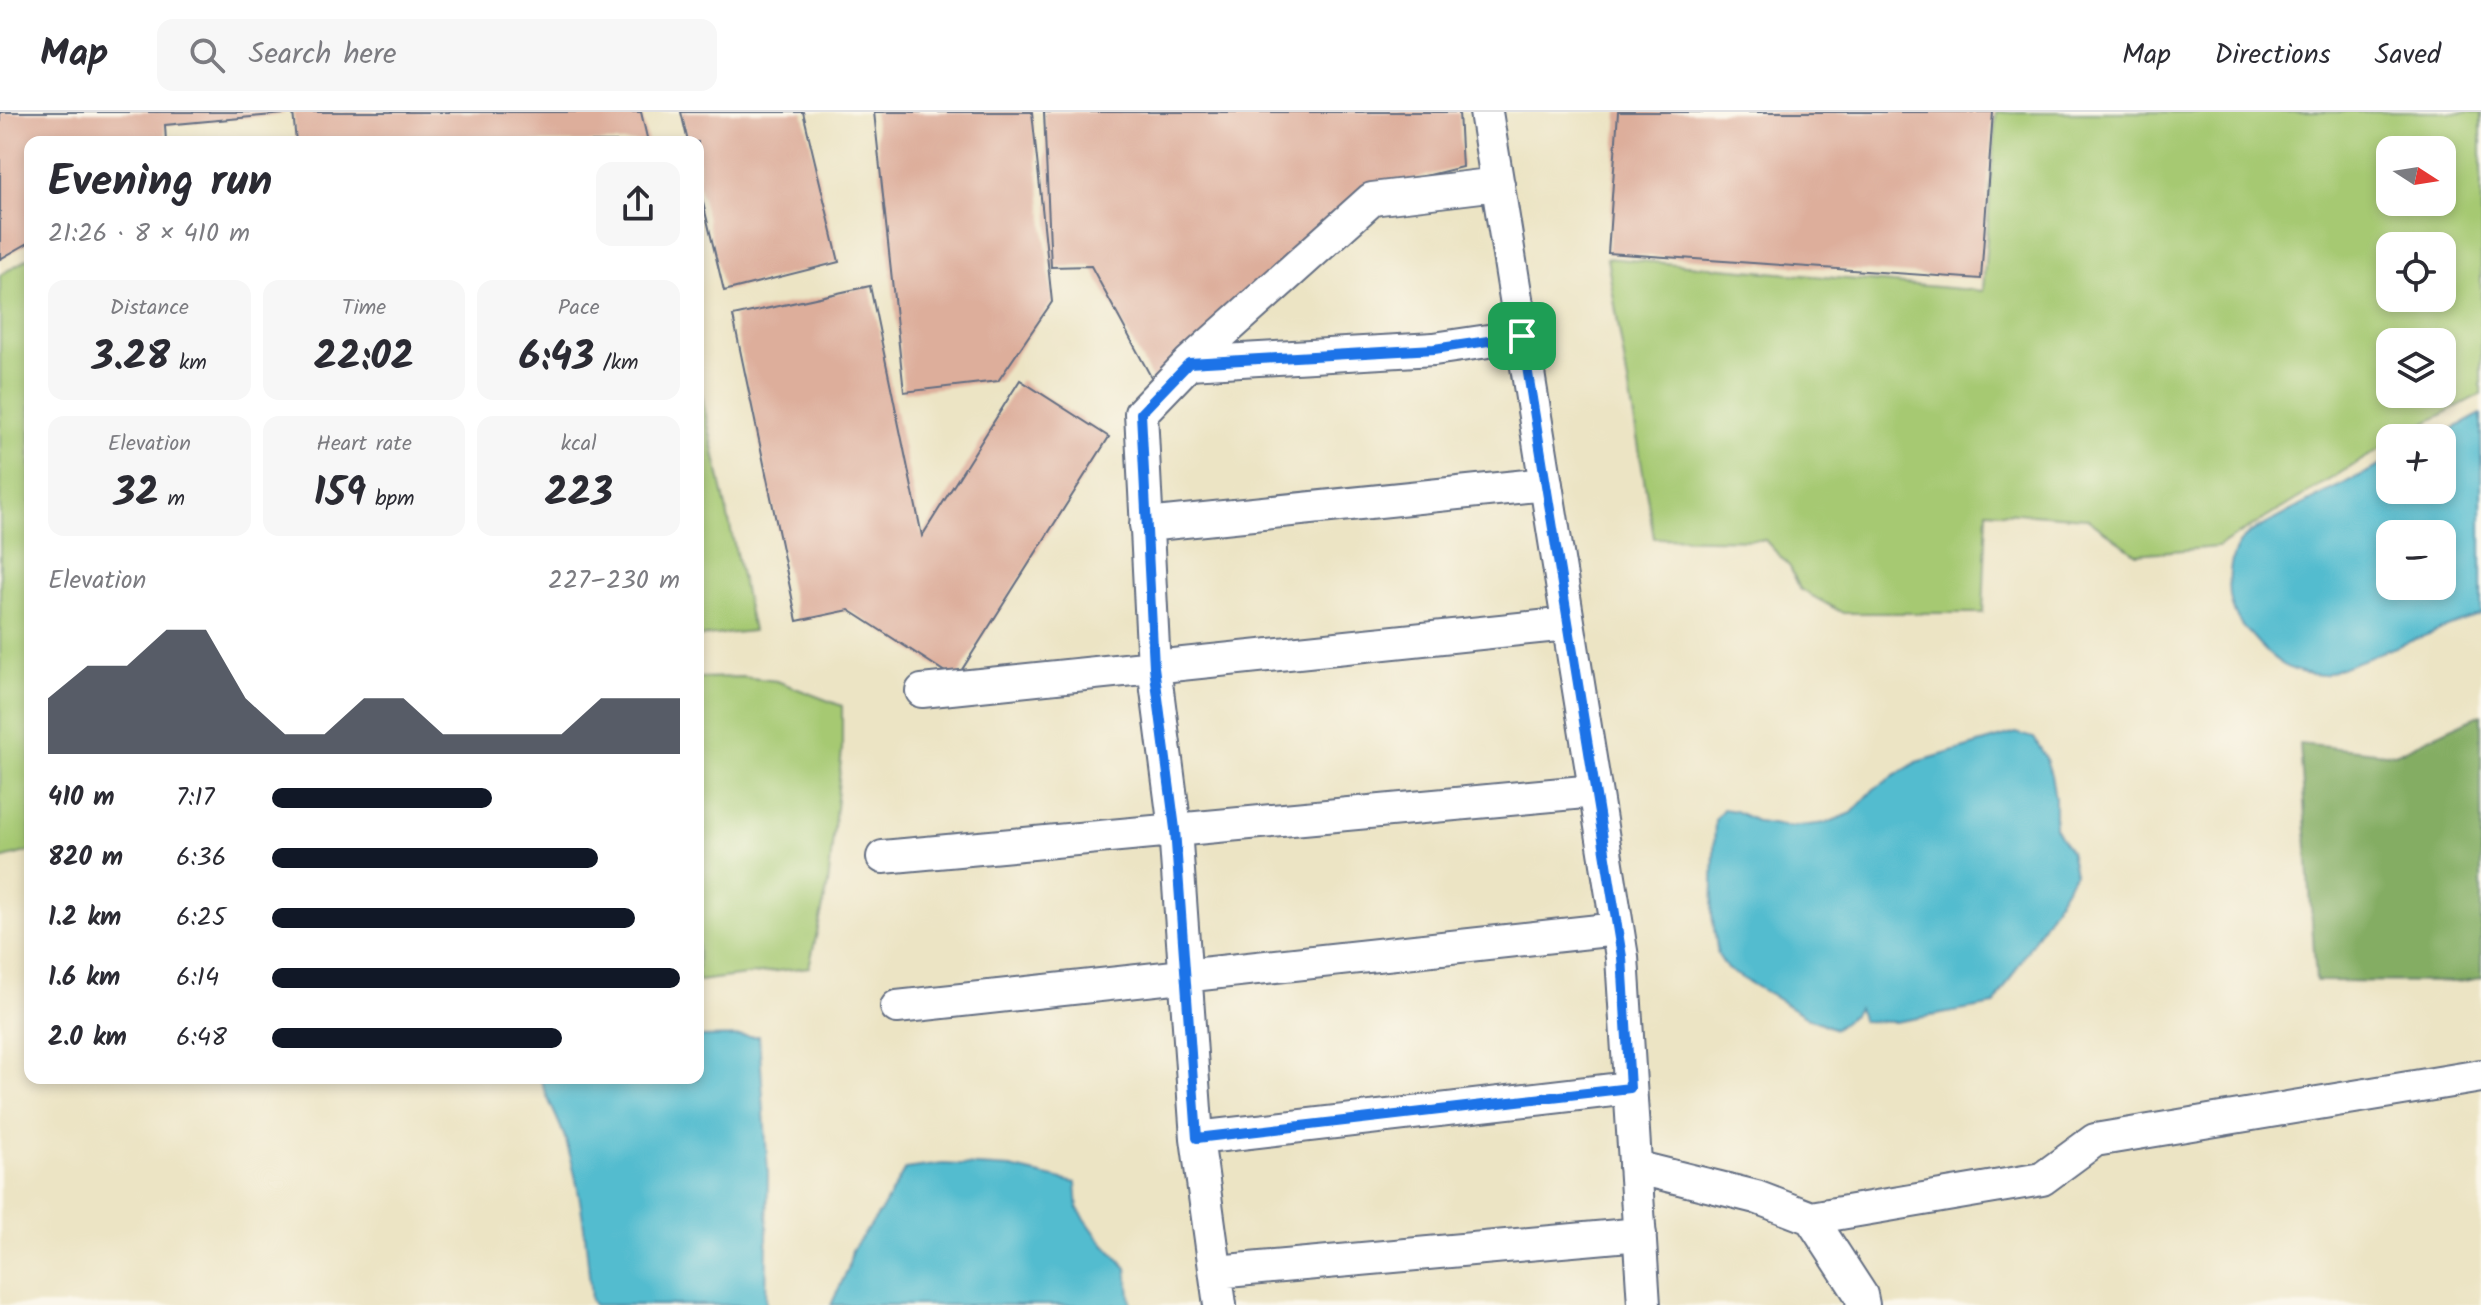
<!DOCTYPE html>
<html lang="en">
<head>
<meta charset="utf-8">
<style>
	body { margin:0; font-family:Kalam,sans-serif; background:#f7f7f7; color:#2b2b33; height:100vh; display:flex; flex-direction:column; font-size:30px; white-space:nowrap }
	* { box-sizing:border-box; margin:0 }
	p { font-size:26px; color:#7c7c81 }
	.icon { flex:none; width:44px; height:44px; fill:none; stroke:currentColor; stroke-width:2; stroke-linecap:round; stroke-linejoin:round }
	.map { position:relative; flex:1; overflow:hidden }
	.sheet { position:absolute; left:24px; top:24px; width:680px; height:948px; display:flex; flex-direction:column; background:#fff; border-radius:16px; box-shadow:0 4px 12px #0003 }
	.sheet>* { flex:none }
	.needle { width:52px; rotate:102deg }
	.buttons { position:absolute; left:2376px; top:24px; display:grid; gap:16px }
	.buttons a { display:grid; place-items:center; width:80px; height:80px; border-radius:16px; background:#fff; box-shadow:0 4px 12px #0003; font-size:40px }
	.pin { position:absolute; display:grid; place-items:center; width:68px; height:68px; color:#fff; margin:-34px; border-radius:16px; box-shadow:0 4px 12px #0006 }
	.round { display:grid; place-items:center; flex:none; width:84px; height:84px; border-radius:16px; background:#f7f7f7 }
	.headline { display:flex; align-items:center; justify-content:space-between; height:136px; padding:0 24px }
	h1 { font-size:44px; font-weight:700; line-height:60px }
	.metrics { display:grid; grid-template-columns:repeat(3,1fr); gap:12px; height:136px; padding:8px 24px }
	.metrics div { display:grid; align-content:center; border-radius:16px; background:#f7f7f7; text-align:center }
	.metrics b { font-size:40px; font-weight:700 }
	.metrics small { font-size:22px; font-weight:400 }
	.metrics p { font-size:22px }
	.chart { height:224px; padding:16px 24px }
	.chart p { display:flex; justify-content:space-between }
	.chart svg { width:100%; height:144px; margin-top:8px; fill:#111827; opacity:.7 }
	ul { padding:0 24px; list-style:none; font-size:26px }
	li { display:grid; grid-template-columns:128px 96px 1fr; align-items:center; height:60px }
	li i { height:20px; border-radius:10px; background:#111827 }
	header { display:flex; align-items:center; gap:48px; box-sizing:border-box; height:112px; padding:0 40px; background:#fff; border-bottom:2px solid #e1e1e2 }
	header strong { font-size:38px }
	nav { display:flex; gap:44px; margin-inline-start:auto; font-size:28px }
	.search { width:560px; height:72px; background:#f7f7f7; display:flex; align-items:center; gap:20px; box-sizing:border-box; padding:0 28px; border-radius:16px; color:#7c7c81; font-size:30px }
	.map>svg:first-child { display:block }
	.green { fill:#a6c972; stroke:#607c68; stroke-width:2; fill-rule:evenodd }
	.forest { fill:#84ad64; stroke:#506e61; stroke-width:2 }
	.water { fill:#52bccf; stroke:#367696; stroke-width:2; fill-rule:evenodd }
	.building { fill:#ddae9b }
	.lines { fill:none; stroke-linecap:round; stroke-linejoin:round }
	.street-casing { stroke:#646e82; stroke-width:36 }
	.street { stroke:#fff; stroke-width:32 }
	.route-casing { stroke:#fff; stroke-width:16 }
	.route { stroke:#1a73e8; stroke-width:10 }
</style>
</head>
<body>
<header>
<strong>Map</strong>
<div class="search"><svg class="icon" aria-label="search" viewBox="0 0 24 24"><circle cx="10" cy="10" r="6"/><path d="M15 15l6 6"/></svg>Search here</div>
<nav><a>Map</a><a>Directions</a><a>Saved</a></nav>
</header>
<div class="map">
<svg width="2481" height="1193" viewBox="0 0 2481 1193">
	<rect width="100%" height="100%" fill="#fbf7ec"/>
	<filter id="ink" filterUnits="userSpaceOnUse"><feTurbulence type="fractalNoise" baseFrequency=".0125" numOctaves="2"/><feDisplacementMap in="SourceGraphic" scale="16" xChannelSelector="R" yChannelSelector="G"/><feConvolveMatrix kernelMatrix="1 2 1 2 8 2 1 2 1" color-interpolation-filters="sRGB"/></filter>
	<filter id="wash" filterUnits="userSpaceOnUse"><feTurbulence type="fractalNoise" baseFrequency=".006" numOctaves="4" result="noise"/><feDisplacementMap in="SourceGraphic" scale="32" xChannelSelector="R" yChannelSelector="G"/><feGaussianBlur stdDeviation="1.8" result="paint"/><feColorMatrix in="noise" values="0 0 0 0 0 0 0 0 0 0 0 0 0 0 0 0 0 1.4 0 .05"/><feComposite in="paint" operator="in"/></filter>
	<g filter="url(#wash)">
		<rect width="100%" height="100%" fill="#ece4c4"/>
		<path class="green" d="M1996 0H2481V282L2398 326H2390V331L2218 435 2136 442 2087 406 1987 399 1983 501H1843L1800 477 1790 455 1765 428 1654 426 1607 146 1983 179ZM2390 38H2442V90H2390ZM2390 134H2442V186H2390ZM2390 230H2442V282H2390Z
			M30 145V739L0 747V163Z
			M698 267 753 519 698 525Z
			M742 565 777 569 842 594V638L828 773 809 855 698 869V566Z"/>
		<path class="forest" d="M2481 602V866L2458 870 2316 869 2300 632 2395 642Z"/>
		<path class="water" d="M2481 302V502L2323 563C2290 563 2272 548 2251 523 2247 519 2242 514 2239 509 2225 489 2226 446 2243 427 2250 419 2264 414 2274 408 2312 387 2351 368 2390 349V378H2442V326H2436ZM2390 422H2442V474H2390Z
			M2016 621 2034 626 2045 644 2051 663 2055 686V716L2070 739 2075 761 1994 893 1895 910 1862 909 1857 896 1853 903 1835 917 1809 906 1727 857 1718 843 1712 803 1715 708 1723 697 1735 699 1758 710 1790 715 1827 711 1852 701 1874 677 1917 650Z
			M759 924 768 1061 766 1193H594L591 1188C587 1134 582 1080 566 1029 559 1007 547 988 540 966H698V925Z
			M943 1052 1011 1056 1076 1071 1078 1097 1098 1125 1127 1156 1131 1193H831L848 1157 852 1138 881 1099 905 1057Z"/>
		<g id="blocks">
			<path class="building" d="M0 0H284V2L165 13 166 30H30V130L0 147Z
				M293 0H641L648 30H296Z
				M681 0H803L839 150 724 179 698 70V30H688Z
				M874 0H1032L1052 190 998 269 904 280Z
				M1044 0H1459L1462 55 1377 76 1157 276 1091 154 1051 155Z
				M1618 0H1993L1981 167 1608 141Z
				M870 174 922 424 1020 268 1109 325 956 567 849 498 797 509 733 204Z"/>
		</g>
	</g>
	<g filter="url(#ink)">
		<use href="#blocks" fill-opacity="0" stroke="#646e82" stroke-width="2"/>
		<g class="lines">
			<defs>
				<path id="street" d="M1486 0 1622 845 1644 1193
					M1189 251 1434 237 1522 224
					M1146 413 1546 372
					M922 579 1568 512
					M883 745 1595 679
					M897 895 1617 817
					M1197 1026 1630 976
					M1635 1055 1756 1085 1811 1106 1861 1183 1863 1193
					M1811 1106 2042 1067 2095 1028 2481 964
					M1216 1160 1640 1122
					M1220 1193 1197 1026 1175 717 1154 555 1141 301 1189 251 1372 87 1498 72"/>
			</defs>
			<use href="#street" class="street-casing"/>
			<use href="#street" class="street"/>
		</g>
	</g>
	<g class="lines" filter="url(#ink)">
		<defs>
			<path id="route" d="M1522 224 1622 845 1630 976 1197 1026 1175 717 1154 555 1141 301 1189 251 1434 237Z"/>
		</defs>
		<use href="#route" class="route-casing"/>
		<use href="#route" class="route"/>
	</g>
</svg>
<div class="buttons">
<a><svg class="needle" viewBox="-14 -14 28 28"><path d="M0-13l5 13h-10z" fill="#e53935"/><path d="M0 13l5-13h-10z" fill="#7c7c81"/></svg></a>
<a><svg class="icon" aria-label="locate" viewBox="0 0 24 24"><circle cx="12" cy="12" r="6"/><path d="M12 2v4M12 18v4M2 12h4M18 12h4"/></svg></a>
<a><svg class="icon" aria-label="layers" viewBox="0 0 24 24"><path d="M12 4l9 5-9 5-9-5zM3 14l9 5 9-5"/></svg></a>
<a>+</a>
<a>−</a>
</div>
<div class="pin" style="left:1522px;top:224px;background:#1e9e55"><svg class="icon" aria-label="arrive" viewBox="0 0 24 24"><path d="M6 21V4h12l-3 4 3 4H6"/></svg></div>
<section class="sheet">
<div class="headline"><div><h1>Evening run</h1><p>21:26 · 8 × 410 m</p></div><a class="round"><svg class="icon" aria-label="share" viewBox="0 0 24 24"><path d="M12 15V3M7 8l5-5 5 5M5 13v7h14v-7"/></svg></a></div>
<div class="metrics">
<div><p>Distance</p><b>3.28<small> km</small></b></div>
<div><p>Time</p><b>22:02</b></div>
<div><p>Pace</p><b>6:43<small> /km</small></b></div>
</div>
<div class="metrics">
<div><p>Elevation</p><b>32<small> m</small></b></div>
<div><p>Heart rate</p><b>159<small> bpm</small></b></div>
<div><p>kcal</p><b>223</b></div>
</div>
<div class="chart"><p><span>Elevation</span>227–230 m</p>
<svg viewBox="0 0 160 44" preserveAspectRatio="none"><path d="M0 44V27L10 17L20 17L30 6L40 6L50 27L60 38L70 38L80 27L90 27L100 38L110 38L120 38L130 38L140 27L150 27L160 27V44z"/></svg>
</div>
<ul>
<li><b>410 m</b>7:17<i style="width:54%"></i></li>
<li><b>820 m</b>6:36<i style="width:80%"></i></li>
<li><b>1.2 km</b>6:25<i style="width:89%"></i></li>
<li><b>1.6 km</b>6:14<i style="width:100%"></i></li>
<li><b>2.0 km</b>6:48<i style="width:71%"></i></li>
</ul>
</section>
</div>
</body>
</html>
